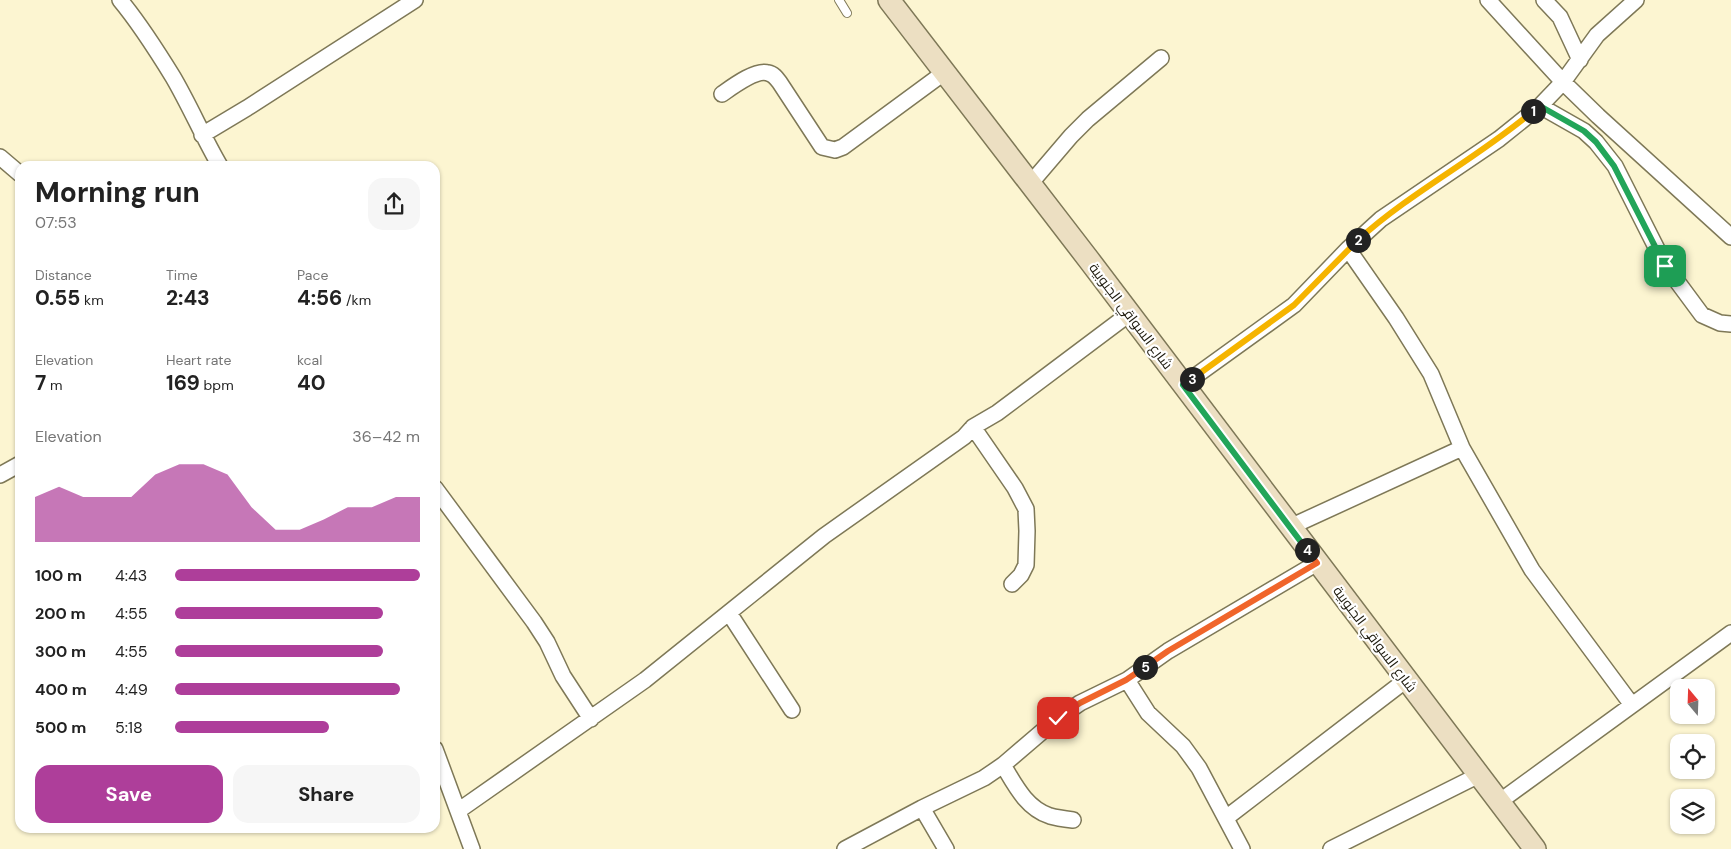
<!DOCTYPE html>
<html lang="en">
<head>
<meta charset="utf-8">
<style>
	body { margin:0; font-family:"DM Sans",Cairo,sans-serif; background:#f6f6f6; color:#222; height:100vh; display:flex; flex-direction:column; font-size:19px; white-space:nowrap }
	* { box-sizing:border-box; margin:0 }
	p { font-size:16px; color:#767676 }
	.icon { flex:none; width:28px; height:28px; fill:none; stroke:currentColor; stroke-width:2; stroke-linecap:round; stroke-linejoin:round }
	.map { position:relative; flex:1; overflow:hidden }
	.drawer { position:absolute; left:15px; top:161px; width:425px; height:672px; display:flex; flex-direction:column; background:#fff; border-radius:15px; box-shadow:0 1px 4px #0004 }
	.drawer>* { flex:none }
	.needle { width:32px; rotate:341deg }
	.controls { position:absolute; left:1670px; top:679px; display:grid; gap:10px }
	.controls a { display:grid; place-items:center; width:45px; height:45px; border-radius:10px; background:#fff; box-shadow:0 1px 4px #0004; font-size:25px }
	.pin { position:absolute; display:grid; place-items:center; width:42px; height:42px; color:#fff; margin:-21px; border-radius:10px; box-shadow:0 2px 8px #0006 }
	.km { position:absolute; width:25px; height:25px; margin:-12px; border-radius:50%; background:#222; color:#fff; font-size:14px; line-height:25px; text-align:center }
	.round { display:grid; place-items:center; flex:none; width:52px; height:52px; border-radius:15px; background:#f6f6f6 }
	.headline { display:flex; align-items:center; justify-content:space-between; height:85px; padding:0 20px }
	h1 { font-size:28px; font-weight:700; line-height:38px }
	.figures { display:grid; grid-template-columns:repeat(3,1fr); gap:8px; height:85px; padding:5px 20px }
	.figures div { display:grid; align-content:center }
	.figures b { font-size:21px; font-weight:700 }
	.figures small { font-size:14px; font-weight:400 }
	.figures p { font-size:14px }
	.chart { height:140px; padding:10px 20px }
	.chart p { display:flex; justify-content:space-between }
	.chart svg { width:100%; height:90px; margin-top:5px; fill:#ae3e9a; opacity:.7 }
	.action { display:flex; gap:10px; margin-top:auto; padding:10px 20px }
	.action a { flex:1; height:58px; border-radius:15px; background:#ae3e9a; color:#fff; font-size:20px; font-weight:700; line-height:58px; text-align:center }
	.action a+a { background:#f6f6f6; color:#222 }
	ul { padding:0 20px; list-style:none; font-size:16px }
	li { display:grid; grid-template-columns:80px 60px 1fr; align-items:center; height:38px }
	li i { height:12px; border-radius:6px; background:#ae3e9a }
	.map>svg:first-child { display:block }
	.lines { fill:none; stroke-linecap:round; stroke-linejoin:round }
	.lane-casing { stroke:#7e7857; stroke-width:10 }
	.street-casing { stroke:#7e7857; stroke-width:18 }
	.secondary-casing { stroke:#7e7857; stroke-width:24 }
	.lane { stroke:#fff; stroke-width:8 }
	.street { stroke:#fff; stroke-width:15 }
	.secondary { stroke:#ecdfc2; stroke-width:21 }
	.split-1-casing { stroke:#fff; stroke-width:10 }
	.split-2-casing { stroke:#fff; stroke-width:10 }
	.split-3-casing { stroke:#fff; stroke-width:10 }
	.split-4-casing { stroke:#fff; stroke-width:10 }
	.split-5-casing { stroke:#fff; stroke-width:10 }
	.split-6-casing { stroke:#fff; stroke-width:10 }
	.split-1 { stroke:#22a559; stroke-width:6 }
	.split-2 { stroke:#f5b400; stroke-width:6 }
	.split-3 { stroke:#f5b400; stroke-width:6 }
	.split-4 { stroke:#22a559; stroke-width:6 }
	.split-5 { stroke:#f0652b; stroke-width:6 }
	.split-6 { stroke:#f0652b; stroke-width:6 }
	.labels { text-anchor:middle; stroke-width:4.5; stroke-linejoin:round; paint-order:stroke }
	.street-label { font-size:14px; fill:#1d1a0d; stroke:#fff }
</style>
</head>
<body>
<div class="map">
<svg width="1731" height="849" viewBox="0 0 1731 849">
	<rect width="100%" height="100%" fill="#fcf5d1"/>
	<g class="lines">
		<defs>
			<path id="lane" d="M839 0 847 13"/>
			<path id="street" d="M120 0C140 24 157 51 173 77 190 106 203 137 220 166
				M1488 0 1563 82 1598 116 1731 237
				M1544 0 1560 17 1580 60
				M722 94C732 87 756 69 768 73 774 74 777 79 780 83L822 147 835 150 843 147 945 72
				M1540 106 1584 131 1596 142 1615 166 1665 265 1702 315 1720 323 1731 324
				M202 135 247 108 415 0
				M0 157 20 174
				M1030 184 1071 136 1088 119 1161 58
				M1348 249 1396 318 1431 374 1462 448 1532 570 1632 705
				M1183 385 1294 305 1348 249 1381 219 1499 139 1540 106 1563 82 1597 35 1636 0
				M973 427 1015 488 1026 509 1027 531 1026 565 1021 575 1012 584
				M0 475 20 464
				M435 488 534 622 547 642 563 676 591 719
				M1290 527 1462 448
				M729 613 792 710
				M1127 680 1148 713 1183 746 1199 768 1242 849
				M435 749 472 849
				M1003 765C1015 785 1026 808 1050 816 1057 818 1065 819 1073 820
				M1499 802 1731 633
				M922 808 946 849
				M458 811 645 680 824 536 964 437 973 427 997 413 1129 314
				M1226 818 1406 680
				M845 849 922 808 984 778 1003 765 1058 718 1080 703 1127 680 1168 651 1317 563
				M1331 849 1479 775"/>
			<path id="secondary" d="M889 0 1089 260 1535 849"/>
		</defs>
		<use href="#lane" class="lane-casing"/>
		<use href="#street" class="street-casing"/>
		<use href="#secondary" class="secondary-casing"/>
		<use href="#lane" class="lane"/>
		<use href="#street" class="street"/>
		<use href="#secondary" class="secondary"/>
	</g>
	<g class="lines">
		<defs>
			<path id="split-1" d="M1533 111 1540 106 1584 131 1596 142 1614 166 1665 266"/>
			<path id="split-2" d="M1358 240C1412 191 1478 158 1533 111"/>
			<path id="split-3" d="M1192 379 1294 305 1358 240"/>
			<path id="split-4" d="M1192 379 1183 385 1307 550"/>
			<path id="split-5" d="M1145 667 1168 651 1317 563 1307 550"/>
			<path id="split-6" d="M1058 718 1080 703 1126 680 1145 667"/>
		</defs>
		<use href="#split-1" class="split-1-casing"/>
		<use href="#split-2" class="split-2-casing"/>
		<use href="#split-3" class="split-3-casing"/>
		<use href="#split-4" class="split-4-casing"/>
		<use href="#split-5" class="split-5-casing"/>
		<use href="#split-6" class="split-6-casing"/>
		<use href="#split-1" class="split-1"/>
		<use href="#split-2" class="split-2"/>
		<use href="#split-3" class="split-3"/>
		<use href="#split-4" class="split-4"/>
		<use href="#split-5" class="split-5"/>
		<use href="#split-6" class="split-6"/>
	</g>
	<g class="labels">
		<g class="street-label">
			<text transform="translate(1131 316) rotate(53)" y="5">شارع السواقي الجنوبية</text>
			<text transform="translate(1375 639) rotate(53)" y="5">شارع السواقي الجنوبية</text>
		</g>
	</g>
</svg>
<div class="controls">
<a><svg class="needle" viewBox="-14 -14 28 28"><path d="M0-13l5 13h-10z" fill="#e53935"/><path d="M0 13l5-13h-10z" fill="#767676"/></svg></a>
<a><svg class="icon" aria-label="locate" viewBox="0 0 24 24"><circle cx="12" cy="12" r="6"/><path d="M12 2v4M12 18v4M2 12h4M18 12h4"/></svg></a>
<a><svg class="icon" aria-label="layers" viewBox="0 0 24 24"><path d="M12 4l9 5-9 5-9-5zM3 14l9 5 9-5"/></svg></a>
</div>
<div class="pin" style="left:1665px;top:266px;background:#1e9e55"><svg class="icon" aria-label="arrive" viewBox="0 0 24 24"><path d="M6 21V4h12l-3 4 3 4H6"/></svg></div>
<div class="pin" style="left:1058px;top:718px;background:#d93025"><svg class="icon" aria-label="check" viewBox="0 0 24 24"><path d="M5 12l5 5 9-10"/></svg></div>
<b class="km" style="left:1533px;top:111px">1</b>
<b class="km" style="left:1358px;top:240px">2</b>
<b class="km" style="left:1192px;top:379px">3</b>
<b class="km" style="left:1307px;top:550px">4</b>
<b class="km" style="left:1145px;top:667px">5</b>
<section class="drawer">
<div class="headline"><div><h1>Morning run</h1><p>07:53</p></div><a class="round"><svg class="icon" aria-label="share" viewBox="0 0 24 24"><path d="M12 15V3M7 8l5-5 5 5M5 13v7h14v-7"/></svg></a></div>
<div class="figures">
<div><p>Distance</p><b>0.55<small> km</small></b></div>
<div><p>Time</p><b>2:43</b></div>
<div><p>Pace</p><b>4:56<small> /km</small></b></div>
</div>
<div class="figures">
<div><p>Elevation</p><b>7<small> m</small></b></div>
<div><p>Heart rate</p><b>169<small> bpm</small></b></div>
<div><p>kcal</p><b>40</b></div>
</div>
<div class="chart"><p><span>Elevation</span>36–42 m</p>
<svg viewBox="0 0 160 44" preserveAspectRatio="none"><path d="M0 44V22L10 17L20 22L30 22L40 22L50 11L60 6L70 6L80 11L90 27L100 38L110 38L120 33L130 27L140 27L150 22L160 22V44z"/></svg>
</div>
<ul>
<li><b>100 m</b>4:43<i style="width:100%"></i></li>
<li><b>200 m</b>4:55<i style="width:85%"></i></li>
<li><b>300 m</b>4:55<i style="width:85%"></i></li>
<li><b>400 m</b>4:49<i style="width:92%"></i></li>
<li><b>500 m</b>5:18<i style="width:63%"></i></li>
</ul>
<div class="action"><a>Save</a><a>Share</a></div>
</section>
</div>
</body>
</html>
